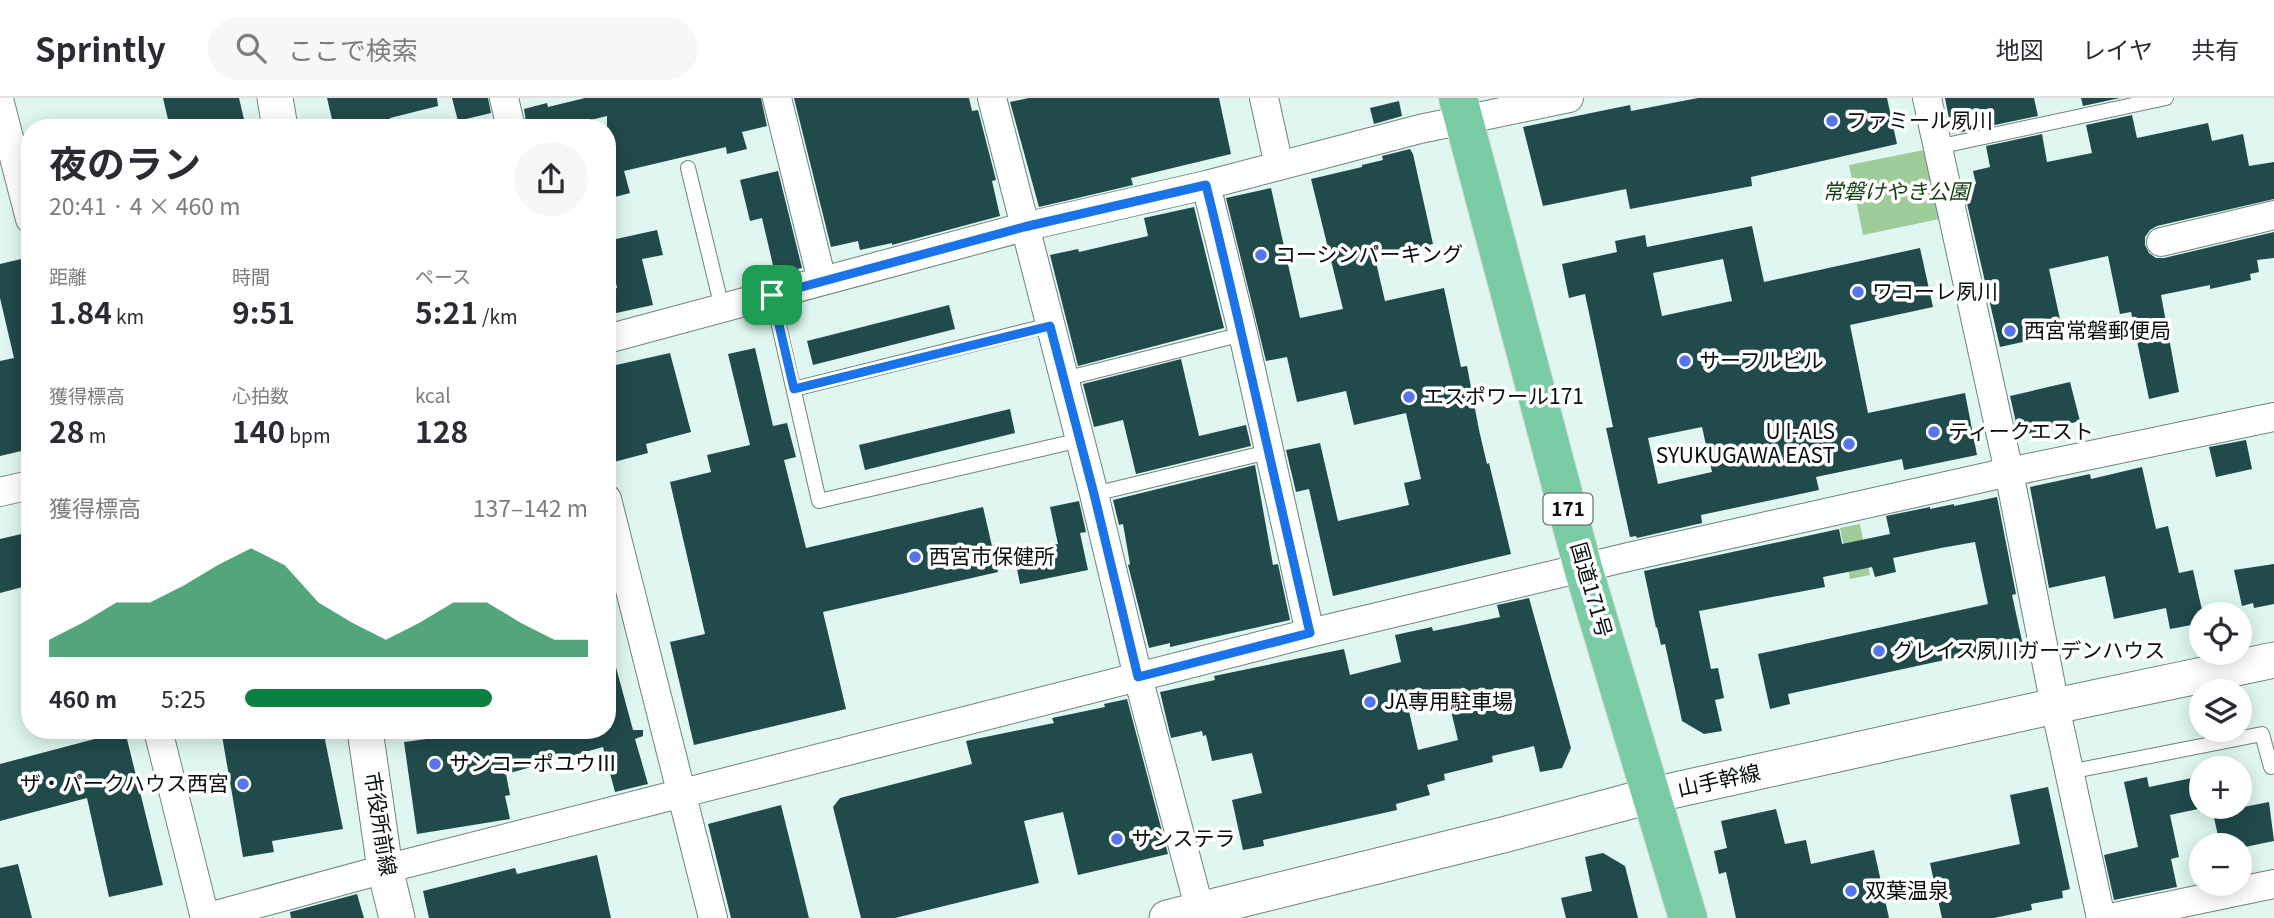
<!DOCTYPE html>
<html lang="ja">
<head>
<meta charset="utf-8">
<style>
	body { margin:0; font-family:Georgia,"Noto Sans JP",serif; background:#f7f7f7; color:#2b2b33; height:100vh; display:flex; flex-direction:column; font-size:26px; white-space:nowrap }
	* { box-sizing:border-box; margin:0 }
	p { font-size:23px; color:#7c7c81 }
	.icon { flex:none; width:38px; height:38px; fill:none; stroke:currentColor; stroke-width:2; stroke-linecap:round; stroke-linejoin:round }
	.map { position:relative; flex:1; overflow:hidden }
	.sheet { position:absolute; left:21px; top:21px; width:595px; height:620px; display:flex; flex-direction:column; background:#fff; border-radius:28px; box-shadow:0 4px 18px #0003 }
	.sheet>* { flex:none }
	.fabs { position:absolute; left:2189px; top:504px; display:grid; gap:14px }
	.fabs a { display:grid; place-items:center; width:63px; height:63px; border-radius:50%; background:#fff; box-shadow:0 4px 18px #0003; font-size:35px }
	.pin { position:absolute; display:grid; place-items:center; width:60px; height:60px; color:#fff; margin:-30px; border-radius:14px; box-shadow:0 4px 10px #0006 }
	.round { display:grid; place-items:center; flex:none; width:74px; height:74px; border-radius:37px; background:#f7f7f7 }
	.overview { display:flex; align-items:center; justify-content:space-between; height:119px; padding:0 28px }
	h1 { font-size:38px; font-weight:700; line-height:52px }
	.stats { display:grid; grid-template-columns:repeat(3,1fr); gap:10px; height:119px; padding:7px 28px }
	.stats div { display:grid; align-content:center }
	.stats b { font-size:30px; font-weight:700 }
	.stats small { font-size:19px; font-weight:400 }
	.stats p { font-size:19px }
	.chart { height:196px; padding:14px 28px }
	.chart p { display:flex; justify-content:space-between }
	.chart svg { width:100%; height:126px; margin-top:7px; fill:#0b8043; opacity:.7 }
	ul { padding:0 28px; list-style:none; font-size:23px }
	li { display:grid; grid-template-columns:112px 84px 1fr; align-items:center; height:52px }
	li i { height:18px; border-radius:9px; background:#0b8043 }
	header { display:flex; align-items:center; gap:42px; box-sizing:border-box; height:98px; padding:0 35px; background:#fff; border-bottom:2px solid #e1e1e2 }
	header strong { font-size:33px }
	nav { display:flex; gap:38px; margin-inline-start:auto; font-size:24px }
	.search { width:490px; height:63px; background:#f7f7f7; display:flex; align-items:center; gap:18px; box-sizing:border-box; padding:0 24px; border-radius:38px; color:#7c7c81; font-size:26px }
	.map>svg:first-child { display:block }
	.green { fill:#9fcd9a }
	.building { fill:#214a4b; fill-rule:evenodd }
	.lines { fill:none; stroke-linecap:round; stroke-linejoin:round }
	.service-casing { stroke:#6e837e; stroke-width:16 }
	.minor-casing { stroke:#6e837e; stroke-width:30 }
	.tertiary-casing { stroke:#6e837e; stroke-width:37 }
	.trunk-casing { stroke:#d7d8d8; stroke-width:40 }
	.service { stroke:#fff; stroke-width:14 }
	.minor { stroke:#fff; stroke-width:28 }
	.tertiary { stroke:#fff; stroke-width:35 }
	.trunk { stroke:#7acca4; stroke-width:38 }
	.route-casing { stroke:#fff; stroke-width:14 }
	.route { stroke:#1a73e8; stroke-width:9 }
	.poi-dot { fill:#5774ea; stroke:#fff; stroke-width:2.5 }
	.labels { text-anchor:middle; stroke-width:7; stroke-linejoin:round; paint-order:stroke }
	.shield { fill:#fff; stroke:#515656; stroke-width:2 }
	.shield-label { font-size:19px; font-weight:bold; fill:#070e0d }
	.poi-label { font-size:21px; fill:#070e0d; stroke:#fff; text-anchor:start }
	.park-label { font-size:21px; font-style:italic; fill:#123d0e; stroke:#fff }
	.street-label { font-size:21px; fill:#070e0d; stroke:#fff }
</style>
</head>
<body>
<header>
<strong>Sprintly</strong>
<div class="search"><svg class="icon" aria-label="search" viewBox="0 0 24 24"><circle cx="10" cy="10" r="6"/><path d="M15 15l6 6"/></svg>ここで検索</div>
<nav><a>地図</a><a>レイヤ</a><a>共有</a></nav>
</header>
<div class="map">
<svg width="2274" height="820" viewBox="0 0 2274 820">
	<rect width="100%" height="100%" fill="#dff7f0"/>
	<path class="green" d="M1929 51 1944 120 1863 137 1849 67Z
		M1860 426 1870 477 1850 481 1840 430Z"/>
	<path class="building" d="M163 0H239L246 30H170Z
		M327 0H437L438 8 390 20 392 30H334Z
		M452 0H488L491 15 458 23Z
		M585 0H761L767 28 742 34 747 51 727 56 726 49 624 73 630 95 607 101V18L558 30H527L524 11 547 5 548 9Z
		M794 0H969L972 13 978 12 996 82 992 83 1000 118 892 147V145L860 152 858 143 831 149Z
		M1029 0H1219L1231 56 1131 80 1133 87 1039 109 1010 4Z
		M1698 0H1887L1897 46 1751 79 1752 88 1630 111 1626 91 1543 108 1523 29 1630 7 1631 13Z
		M1945 0H2034L2038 18 1952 36Z
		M2081 0H2120L2083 8Z
		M1399 3 1402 18 1374 26 1370 10Z
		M2132 17 2137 40 2208 25 2212 43 2243 36 2249 68 2274 64V101L2157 128 2150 132 2145 139V147L2149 155 2156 160H2164L2274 134V160L2257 162 2259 174 2250 176 2251 182 2210 191V187L2161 197 2179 294 2149 301 2131 214 2120 216 2108 158 2049 171 2063 235 2000 249 1963 88 1976 86 1973 73 1990 69 1986 48 2042 36 2047 64 2092 55 2086 27Z
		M1410 51 1413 56 1433 146 1375 160 1385 203 1444 190 1461 269 1467 268 1479 332 1487 366 1489 365 1511 456 1333 498 1309 391 1296 394 1286 352 1320 345 1338 423 1409 407 1404 385 1421 381 1406 315 1354 327 1346 293 1297 304 1287 259 1266 263 1226 100 1271 90 1300 220 1343 211 1311 81 1362 69V67L1383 62 1382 58Z
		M778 73 802 170 775 176 762 120 750 123 740 82Z
		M1194 109 1224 230 1078 268 1050 157 1078 151 1079 154 1148 138 1144 120Z
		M1752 128 1764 184 1920 150 1933 209 1850 227 1868 315 1965 295 1977 357 1904 372 1902 361 1816 379 1819 392 1701 417 1702 425 1637 440 1636 438 1630 439 1606 330 1613 329 1585 196 1569 200 1562 166 1617 154 1615 143 1645 137 1647 149ZM1723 161 1732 203 1662 218 1653 175ZM1702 329 1712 374 1658 386 1648 340Z
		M657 132 663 157 642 161 653 207 607 217V192L617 190 607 143Z
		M21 161 30 200V351L0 358V263L14 260 0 200V166Z
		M949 207 955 231 813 267 807 243Z
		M755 250 773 328 787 325 796 359 784 362 806 450 983 409 998 474 823 514 846 611 694 647 670 544 705 536 670 384 711 374 707 357 750 347 728 256Z
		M670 255 691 334 646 346 648 355 614 364 607 337V269Z
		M1181 261 1199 338 1246 327 1251 348 1136 376 1123 322 1094 329 1083 286Z
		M2070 284 2080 323 2019 338 2010 298Z
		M1010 311 1015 335 865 372 859 347Z
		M2246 342 2252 371 2216 379 2209 349Z
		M1255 367 1273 467 1278 466 1290 522 1170 549V545L1149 550 1128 467 1130 466 1123 426 1119 427 1113 402Z
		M2142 369 2156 431 2168 428 2179 475 2193 472 2202 512V525L2170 531 2166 510 2114 521 2105 478 2049 490 2030 389 2090 376 2091 381Z
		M1997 399 2016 496 2012 497 2025 557 2003 562 2000 550 1788 596 1790 606 1770 611 1758 556 1988 506 1975 444 1941 450 1893 460 1896 474 1875 479 1872 469 1823 479 1825 489 1699 513 1711 571 1718 570 1724 600 1715 602 1722 633 1704 636 1682 623 1665 546 1661 547 1657 529 1656 530 1644 473 1839 431 1842 446 1890 436 1886 418 1930 409V411L1954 406V408Z
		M1079 403 1086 434 1080 435 1088 472 1020 486 1014 456 1058 446 1050 409Z
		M30 434V487L0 495V441Z
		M2274 466V506L2254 510 2253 505 2242 508 2234 472Z
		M1529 500 1571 650 1562 670 1540 674 1534 648 1492 658 1493 664 1444 676 1445 682 1427 687 1430 697 1396 706 1397 712 1263 742 1264 748 1243 752 1232 702 1262 695 1252 655 1212 663 1206 637 1203 638 1202 633 1171 640 1160 594 1215 582 1214 578 1344 551 1350 577 1401 564 1395 537 1432 529 1433 533 1458 528 1500 519 1497 507ZM1448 600 1458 642 1418 652 1408 609Z
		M614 562 633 632H643V638L635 641 648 686 615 694 603 649 506 676 510 697 505 698 510 721 417 736 404 644 472 635 471 632H607V563Z
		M1127 601 1168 756 1078 777 1063 714 1024 723 1039 785 895 820H861L833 709 840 700 972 666 966 643 1054 625 1052 620 1105 609 1104 606Z
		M221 632H323L343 731 272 743 274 754 243 759Z
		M125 633 163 787 109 799 87 700 0 723V666Z
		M2147 679 2149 689 2192 680 2198 711 2170 717 2179 759 2171 761 2177 789 2114 802 2104 757 2138 749 2124 684Z
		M2048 689 2070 791 2062 793 2063 800 2031 806 2032 812 1994 820H1942L1930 765 2020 746 2010 697Z
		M2269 704 2274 743 2240 750V747H2220L2213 715Z
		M781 707 809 820H731L708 726Z
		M1776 711 1785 746 1806 742 1811 766 1874 752 1889 820H1736L1726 774 1719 776 1714 753 1727 750 1721 723Z
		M1603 755 1625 768 1638 820H1566L1561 800 1592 793 1585 759Z
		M597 757 611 820H429L423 793 515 770 517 776Z
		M18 766 32 820H0V770Z
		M357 796 364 820H291L290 814Z"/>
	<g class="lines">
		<defs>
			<path id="service" d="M1937 49 2166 0
				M688 70 722 210
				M772 197 819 403 1080 342
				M1064 281 1243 236
				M794 291 1050 227
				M1094 396 1268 354
				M2069 674 2262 636 2271 669 2274 668"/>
			<path id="minor" d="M504 0 511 30
				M777 0 822 183
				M992 0 1094 396 1138 579 1202 820
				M1264 0 1279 68
				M1927 0 2009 374 2055 608 2101 820
				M0 5 30 121
				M1206 87 1243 236 1310 535
				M2161 144 2274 117
				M607 241 1024 129 1206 87 1420 31 1569 0
				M0 394 30 387
				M607 401 713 820
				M158 632 205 820
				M205 820 385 771 1310 535 1628 459 2009 374 2274 319
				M2110 820 2274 786"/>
			<path id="tertiary" d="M275 0 280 30
				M365 632 385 771 397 820
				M1167 820 1503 737 1653 697 2055 608 2274 562"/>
			<path id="trunk" d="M1458 0 1583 470 1688 820"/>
		</defs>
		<use href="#service" class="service-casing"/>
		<use href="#minor" class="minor-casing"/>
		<use href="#tertiary" class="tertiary-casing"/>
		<use href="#trunk" class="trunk-casing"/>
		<use href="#service" class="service"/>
		<use href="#minor" class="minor"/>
		<use href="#tertiary" class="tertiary"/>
		<use href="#trunk" class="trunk"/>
	</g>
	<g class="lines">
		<defs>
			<path id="route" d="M1206 87C1243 236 1275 385 1310 535L1138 579 1094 396 1050 228 794 291 772 197 1024 129Z"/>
		</defs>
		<use href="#route" class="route-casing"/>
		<use href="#route" class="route"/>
	</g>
	<g class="poi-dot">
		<circle cx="1832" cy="23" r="7"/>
		<circle cx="1261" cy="157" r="7"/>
		<circle cx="1858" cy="194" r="7"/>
		<circle cx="2010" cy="233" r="7"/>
		<circle cx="1685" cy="263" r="7"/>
		<circle cx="1409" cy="299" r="7"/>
		<circle cx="1934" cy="334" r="7"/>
		<circle cx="1849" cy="346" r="7"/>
		<circle cx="915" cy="459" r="7"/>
		<circle cx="1879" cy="553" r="7"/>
		<circle cx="1370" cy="604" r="7"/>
		<circle cx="435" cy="666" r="7"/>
		<circle cx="243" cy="686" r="7"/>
		<circle cx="1117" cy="741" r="7"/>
		<circle cx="1851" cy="793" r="7"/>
	</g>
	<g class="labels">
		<rect class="shield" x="1543.5" y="395.5" width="49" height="31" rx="5"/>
		<g class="shield-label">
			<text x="1568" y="418">171</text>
		</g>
		<g class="poi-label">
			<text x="1846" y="30">ファミール夙川</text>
			<text x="1275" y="164">コーシンパーキング</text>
			<text x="1872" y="201">ワコーレ夙川</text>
			<text x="2024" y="240">西宮常磐郵便局</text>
			<text x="1699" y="270">サーフルビル</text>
			<text x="1423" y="306">エスポワール171</text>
			<text x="1835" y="341" text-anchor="end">U I-ALS<tspan x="1835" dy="24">SYUKUGAWA EAST</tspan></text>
			<text x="1948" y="341">ティークエスト</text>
			<text x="929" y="466">西宮市保健所</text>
			<text x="1893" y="560">グレイス夙川ガーデンハウス</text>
			<text x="1384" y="611">JA専用駐車場</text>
			<text x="449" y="673">サンコーポユウⅢ</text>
			<text x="229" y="693" text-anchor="end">ザ・パークハウス西宮</text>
			<text x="1131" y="748">サンステラ</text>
			<text x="1865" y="800">双葉温泉</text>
		</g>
		<g class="park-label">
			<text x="1896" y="101">常磐けやき公園</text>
		</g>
		<g class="street-label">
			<text transform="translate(1591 492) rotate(74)" y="7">国道171号</text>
			<text transform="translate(1719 683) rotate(-12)" y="7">山手幹線</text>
			<text transform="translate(380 726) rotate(81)" y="7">市役所前線</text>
		</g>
	</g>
</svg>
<div class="fabs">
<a><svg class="icon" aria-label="locate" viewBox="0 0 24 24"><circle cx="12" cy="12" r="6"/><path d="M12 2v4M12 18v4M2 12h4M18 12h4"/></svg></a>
<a><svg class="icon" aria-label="layers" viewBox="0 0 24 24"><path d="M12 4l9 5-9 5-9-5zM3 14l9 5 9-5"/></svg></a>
<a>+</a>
<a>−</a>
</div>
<div class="pin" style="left:772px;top:197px;background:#1e9e55"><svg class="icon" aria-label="arrive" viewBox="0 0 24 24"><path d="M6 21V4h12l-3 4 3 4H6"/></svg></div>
<section class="sheet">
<div class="overview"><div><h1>夜のラン</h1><p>20:41 · 4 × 460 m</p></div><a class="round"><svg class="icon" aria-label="share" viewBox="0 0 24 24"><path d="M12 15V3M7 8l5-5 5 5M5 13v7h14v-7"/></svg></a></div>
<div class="stats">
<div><p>距離</p><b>1.84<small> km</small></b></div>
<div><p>時間</p><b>9:51</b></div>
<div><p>ペース</p><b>5:21<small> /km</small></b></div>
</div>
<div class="stats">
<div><p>獲得標高</p><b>28<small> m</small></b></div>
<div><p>心拍数</p><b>140<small> bpm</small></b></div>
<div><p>kcal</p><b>128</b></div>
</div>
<div class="chart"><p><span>獲得標高</span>137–142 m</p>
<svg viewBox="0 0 160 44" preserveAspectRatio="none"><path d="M0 44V38L10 32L20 25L30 25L40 19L50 12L60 6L70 12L80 25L90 32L100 38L110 32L120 25L130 25L140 32L150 38L160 38V44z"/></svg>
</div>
<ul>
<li><b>460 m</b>5:25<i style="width:72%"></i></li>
</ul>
</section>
</div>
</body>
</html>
